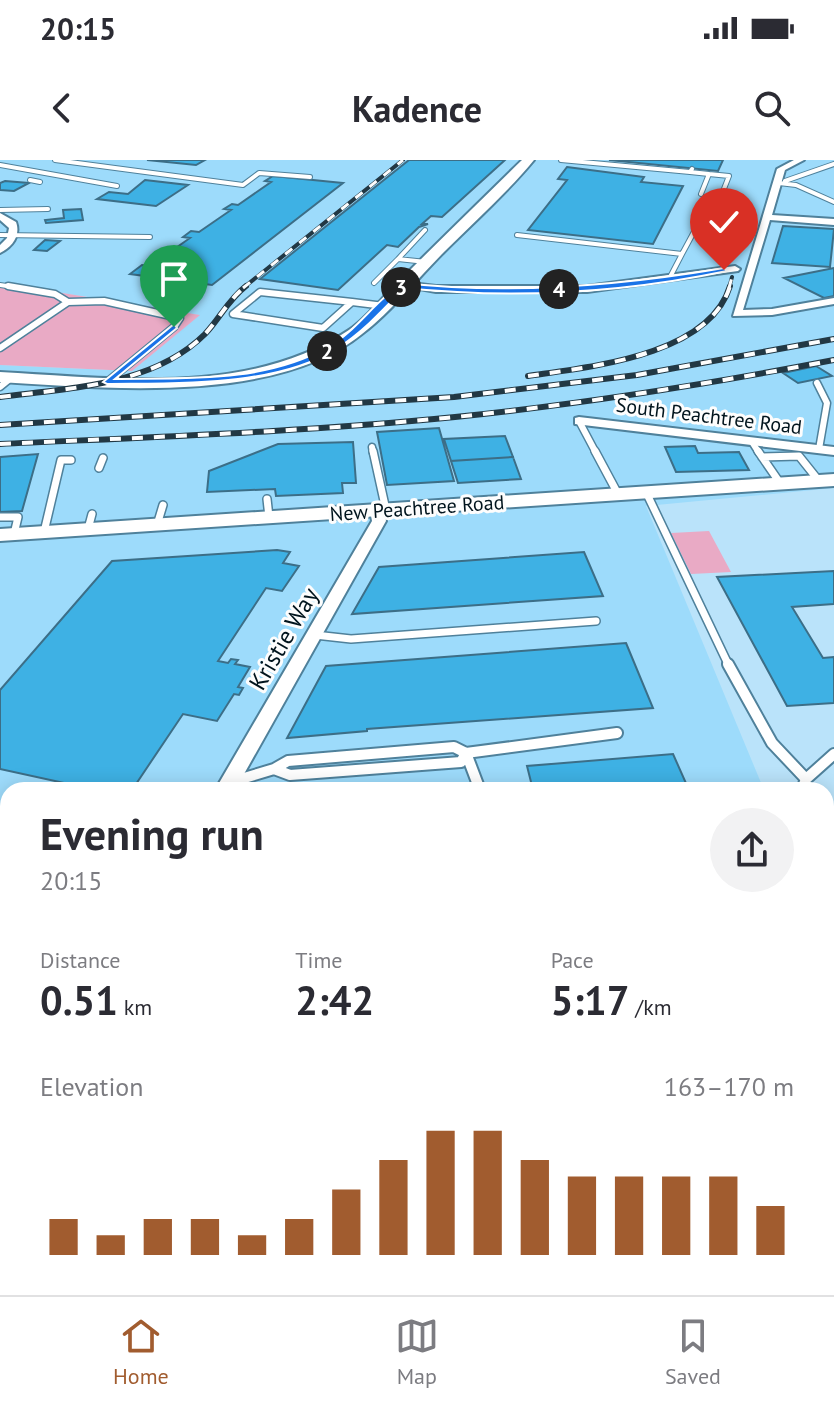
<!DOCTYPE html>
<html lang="en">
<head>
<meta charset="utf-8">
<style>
	body { margin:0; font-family:"PT Sans",sans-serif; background:#f2f2f3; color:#2b2b33; height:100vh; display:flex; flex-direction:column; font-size:30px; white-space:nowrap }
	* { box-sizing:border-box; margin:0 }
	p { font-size:26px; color:#7c7c81 }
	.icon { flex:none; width:44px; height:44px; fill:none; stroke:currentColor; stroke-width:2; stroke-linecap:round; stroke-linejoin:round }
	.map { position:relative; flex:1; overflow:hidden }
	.sheet { position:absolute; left:0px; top:622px; width:834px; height:514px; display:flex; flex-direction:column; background:#fff; border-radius:24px 24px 0 0; box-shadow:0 4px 20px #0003 }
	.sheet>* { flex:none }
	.pin { position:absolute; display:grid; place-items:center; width:68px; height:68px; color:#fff; margin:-82px -34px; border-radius:50% 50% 50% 0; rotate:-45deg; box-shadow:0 0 8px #0007 }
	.pin .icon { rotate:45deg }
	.km { position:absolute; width:40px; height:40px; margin:-20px; border-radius:50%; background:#222; color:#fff; font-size:22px; line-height:40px; text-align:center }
	.round { display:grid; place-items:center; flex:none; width:84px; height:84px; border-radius:42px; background:#f2f2f3 }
	.headline { display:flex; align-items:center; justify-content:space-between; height:136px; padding:0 40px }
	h1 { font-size:44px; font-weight:800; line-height:60px }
	.metrics { display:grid; grid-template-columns:repeat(3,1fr); gap:12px; height:136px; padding:8px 40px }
	.metrics div { display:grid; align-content:center }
	.metrics b { font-size:40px; font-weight:800 }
	.metrics small { font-size:22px; font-weight:400 }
	.metrics p { font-size:22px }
	.chart { height:224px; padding:16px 40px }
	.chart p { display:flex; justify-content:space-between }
	.chart svg { width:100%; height:144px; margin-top:8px; stroke:#a15c2f; stroke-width:6 }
	.status { display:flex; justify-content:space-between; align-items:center; height:56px; padding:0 40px; background:#fff; direction:ltr }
	.status svg { height:22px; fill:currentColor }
	header { display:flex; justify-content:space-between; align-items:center; height:104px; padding:0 40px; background:#fff; font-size:36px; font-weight:800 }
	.menu { display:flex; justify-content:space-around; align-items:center; height:112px; border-top:2px solid #e1e1e2; background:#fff; font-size:22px; color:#7c7c81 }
	.menu a { display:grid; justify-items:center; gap:4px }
	.menu .selected { color:#a15c2f }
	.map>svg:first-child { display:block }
	.built { fill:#9ddbfb }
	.green { fill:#e9aac5 }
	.building { fill:#3eb1e4; stroke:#3c6e87; stroke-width:2 }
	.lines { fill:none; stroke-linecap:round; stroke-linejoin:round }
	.lane-far4-casing { stroke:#4f819b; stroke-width:6 }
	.lane-far3-casing { stroke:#4f819b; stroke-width:9 }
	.lane-far2-casing { stroke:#4f819b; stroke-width:10 }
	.lane-far1-casing { stroke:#4f819b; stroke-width:14 }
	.lane-casing { stroke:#4f819b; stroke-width:16 }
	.street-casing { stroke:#4f819b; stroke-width:4 }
	.secondary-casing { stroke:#4f819b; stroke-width:4 }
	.lane-far4 { stroke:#fff; stroke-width:4 }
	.lane-far3 { stroke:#fff; stroke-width:6 }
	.lane-far2 { stroke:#fff; stroke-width:7 }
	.lane-far1 { stroke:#fff; stroke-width:10 }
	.lane { stroke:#fff; stroke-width:12 }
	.street { fill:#fff; fill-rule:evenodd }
	.secondary { fill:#fff; fill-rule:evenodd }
	.rail-far1-casing { stroke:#223844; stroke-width:4 }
	.rail-casing { stroke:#223844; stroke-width:6 }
	.rail-far1 { stroke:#fdfdfd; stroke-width:3; stroke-dasharray:9; stroke-linecap:butt }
	.rail { stroke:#fdfdfd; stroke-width:4; stroke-dasharray:11; stroke-linecap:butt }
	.route { fill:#1a73e8; stroke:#fff; stroke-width:2 }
	.labels { text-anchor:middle; stroke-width:6; stroke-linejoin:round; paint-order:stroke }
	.far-street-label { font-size:20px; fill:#01141d; stroke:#fdfdfd }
	.street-label { font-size:24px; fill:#01141d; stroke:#fdfdfd }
</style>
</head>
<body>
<div class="status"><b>20:15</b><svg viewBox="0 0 49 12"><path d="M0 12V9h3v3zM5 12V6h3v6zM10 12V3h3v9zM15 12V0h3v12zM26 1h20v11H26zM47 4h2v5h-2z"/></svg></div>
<header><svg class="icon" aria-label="back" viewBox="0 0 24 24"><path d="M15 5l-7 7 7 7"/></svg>Kadence<svg class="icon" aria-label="search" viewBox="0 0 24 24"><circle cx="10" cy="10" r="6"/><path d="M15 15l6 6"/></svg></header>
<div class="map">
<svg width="834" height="1135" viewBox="0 0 834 1135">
	<rect width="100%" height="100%" fill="#bae3fa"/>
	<path class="built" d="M0 0H834V328L646 346 764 630H8V1128H493L492 1135H0V205L132 211 199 155 0 123Z"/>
	<path class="green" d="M0 123 200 155 132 211 0 205Z
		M709 371 731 412 691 414 671 373Z"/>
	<path class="building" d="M147 0H205L196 5Z
		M409 0H505L442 57 431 56 422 64H428L419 67 398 87 387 85 338 130 260 119Z
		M609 0H723L718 11Z
		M567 7 644 17 641 22 683 26 653 84 528 70 567 20 558 19Z
		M273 16 343 23 212 125 130 114 142 105 150 106 190 78 183 77 191 71 199 72 231 50 224 49 232 44 238 45 271 22 265 21Z
		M145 20 188 25 156 46 97 39 109 32 128 34Z
		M5 21 29 23 14 31 0 30V23Z
		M81 49 83 60 46 63 45 60 64 58 63 50Z
		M783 66 834 69 830 107 772 103Z
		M45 80 60 81 47 91 34 90Z
		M834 108V136L824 138 784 118Z
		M816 206 832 216 798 223 783 213Z
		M439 268 454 321 387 325 377 272Z
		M505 276 513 297 451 301 444 279Z
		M353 282 356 323H342L343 333 276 336 275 329 207 332 209 311 278 284Z
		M695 286 698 293 739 292 749 310 676 312 665 287Z
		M38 294 22 351 0 352V297Z
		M513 297 521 319 458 323 451 301Z
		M277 390 290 392 283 403 299 406 282 431 266 428 218 501 228 503 231 499 238 500 235 504 250 507 238 527 243 528 239 535 234 534 217 561 183 554 132 630H96L0 609V530L112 401Z
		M584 392 603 436 352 454 379 407Z
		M834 411V444L792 447 823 498 834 497V543L787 546 717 417Z
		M626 483 653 548 367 569V571L287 578 326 506Z
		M673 594 689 630H533L527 606Z
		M8 803V890L0 891V804Z
		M826 827 834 830V874L826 872Z
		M826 925 834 927V972L826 969Z
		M826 1060 834 1065V1135H591L594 1128H826Z"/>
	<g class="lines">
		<defs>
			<path id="lane-far4" d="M55 0 243 25 259 13 310 17
				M561 0 690 12 692 9
				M0 5 117 26
				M690 12 709 14 701 34
				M709 14 729 16 720 39
				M30 20 40 22
				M785 21 834 4
				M779 23 796 25 834 42
				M0 50 48 49
				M0 75 150 77
				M517 75 682 94 709 44
				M398 99 425 70
				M669 119 682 94
				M374 123 398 99 426 102
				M0 125 20 128"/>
			<path id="lane-far3" d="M260 132 352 142 323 168 233 154Z
				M68 142 104 141 180 158 174 167 107 222
				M352 142 384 146
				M0 188 68 142 55 134 8 126
				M817 223 827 243 819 289
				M0 227 11 218
				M579 261 596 293
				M752 282 759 293
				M372 287 373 293"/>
			<path id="lane-far2" d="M373 291 386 350
				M595 291 618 334
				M758 291 780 323
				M762 297 799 296 819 321
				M99 308 103 298
				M646 332 729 506
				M267 339 269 357
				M0 357H18L14 374
				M157 365 163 345
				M88 369 92 354
				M44 372 61 300H71
				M315 475 351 479 596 461"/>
			<path id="lane-far1" d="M728 504 772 583 806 619
				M454 587 466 593 461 602 290 615 274 609 288 601Z
				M231 622 274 609
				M480 630 466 593 617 573
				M802 630 806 619 834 594
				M826 685 834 692
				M0 746 8 740"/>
			<path id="lane" d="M826 808 834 810
				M0 970 8 969
				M826 1008 834 1006"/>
			<path id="street" d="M794 0H804L785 10 772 55 834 59V65L770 60 743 150 772 149 834 138V144L772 155 733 156 777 9Z
				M0 53 16 62C21 76 12 87 0 93V85L7 78 9 68 0 60Z
				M735 106 740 109 738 111 587 132H436L398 125 403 122 436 126H587Z
				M579 257 834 287V295L575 264V258Z
				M377 346 384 350 386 361 235 630H215L372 361 370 350Z"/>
			<path id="secondary" d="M522 0H534C507 33 474 62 444 92 417 119 392 151 362 174 275 245 105 228 0 222V212C114 218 248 237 349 170 368 157 384 135 401 119 441 79 481 40 522 0Z
				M834 314V326L0 381V369Z"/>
		</defs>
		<use href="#lane-far4" class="lane-far4-casing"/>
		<use href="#lane-far3" class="lane-far3-casing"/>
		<use href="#lane-far2" class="lane-far2-casing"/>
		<use href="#lane-far1" class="lane-far1-casing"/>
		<use href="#lane" class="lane-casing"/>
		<use href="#street" class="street-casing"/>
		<use href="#secondary" class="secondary-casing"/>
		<use href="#lane-far4" class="lane-far4"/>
		<use href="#lane-far3" class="lane-far3"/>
		<use href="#lane-far2" class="lane-far2"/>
		<use href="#lane-far1" class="lane-far1"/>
		<use href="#lane" class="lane"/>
		<use href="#street" class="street"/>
		<use href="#secondary" class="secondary"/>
		<defs>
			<path id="rail-far1" d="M243 128 403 0
				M729 128 732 117"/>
			<path id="rail" d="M528 216C589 207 709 196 730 126
				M0 237C69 228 153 226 205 174 220 158 228 140 246 126
				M0 265 454 237 637 215 834 179
				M0 284C152 277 304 272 455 257 582 244 709 224 834 200"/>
		</defs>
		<use href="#rail-far1" class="rail-far1-casing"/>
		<use href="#rail" class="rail-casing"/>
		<use href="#rail-far1" class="rail-far1"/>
		<use href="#rail" class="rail"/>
	</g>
	<path class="route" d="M724 108 727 111C622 133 511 139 404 128 383 150 362 173 336 189 275 227 176 223 107 224L103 222 174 164 177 168 115 219C185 218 265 223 328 187 357 171 375 140 403 123 510 135 618 126 724 108Z"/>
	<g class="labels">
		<g class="far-street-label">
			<text transform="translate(709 256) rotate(7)" y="7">South Peachtree Road</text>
			<text transform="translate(417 348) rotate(-4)" y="7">New Peachtree Road</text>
		</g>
		<g class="street-label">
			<text transform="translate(284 479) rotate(-60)" y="8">Kristie Way</text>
		</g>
	</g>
</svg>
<div class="pin" style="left:174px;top:167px;background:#1e9e55"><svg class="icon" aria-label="arrive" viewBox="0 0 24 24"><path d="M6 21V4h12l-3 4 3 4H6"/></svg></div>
<div class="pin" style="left:724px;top:110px;background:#d93025"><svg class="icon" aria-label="check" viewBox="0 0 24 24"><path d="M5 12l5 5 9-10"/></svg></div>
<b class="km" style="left:327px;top:191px">2</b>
<b class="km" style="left:401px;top:127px">3</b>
<b class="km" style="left:559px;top:129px">4</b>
<section class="sheet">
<div class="headline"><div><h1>Evening run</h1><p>20:15</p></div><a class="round"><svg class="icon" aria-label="share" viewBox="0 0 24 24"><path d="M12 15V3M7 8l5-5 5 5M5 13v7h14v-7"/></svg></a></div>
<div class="metrics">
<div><p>Distance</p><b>0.51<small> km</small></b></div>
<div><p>Time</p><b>2:42</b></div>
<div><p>Pace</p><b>5:17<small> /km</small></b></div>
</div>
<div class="chart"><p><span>Elevation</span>163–170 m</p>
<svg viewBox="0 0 160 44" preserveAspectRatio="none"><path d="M5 44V33M15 44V38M25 44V33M35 44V33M45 44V38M55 44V33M65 44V24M75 44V15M85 44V6M95 44V6M105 44V15M115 44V20M125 44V20M135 44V20M145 44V20M155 44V29"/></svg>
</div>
</section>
</div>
<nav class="menu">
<a class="selected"><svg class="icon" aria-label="home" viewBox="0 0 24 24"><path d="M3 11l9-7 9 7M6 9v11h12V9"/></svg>Home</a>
<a><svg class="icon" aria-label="map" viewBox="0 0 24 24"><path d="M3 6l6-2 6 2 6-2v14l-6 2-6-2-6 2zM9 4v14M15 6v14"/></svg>Map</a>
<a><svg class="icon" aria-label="saved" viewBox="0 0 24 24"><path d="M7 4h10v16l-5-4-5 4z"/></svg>Saved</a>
</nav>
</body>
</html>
